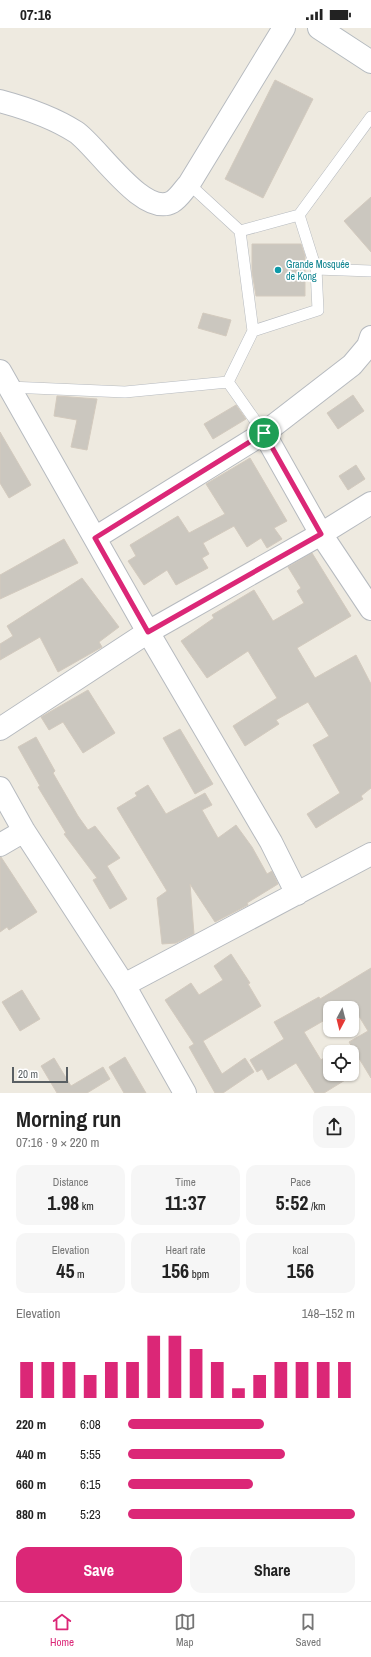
<!DOCTYPE html>
<html lang="en">
<head>
<meta charset="utf-8">
<style>
	body { margin:0; font-family:"Archivo Narrow",sans-serif; background:#f6f6f6; color:#222; height:100vh; display:flex; flex-direction:column; font-size:15px; white-space:nowrap }
	* { box-sizing:border-box; margin:0 }
	p { font-size:13px; color:#767676 }
	.icon { flex:none; width:22px; height:22px; fill:none; stroke:currentColor; stroke-width:2; stroke-linecap:round; stroke-linejoin:round }
	.map { position:relative; height:1065px; overflow:hidden }
	.drawer { display:flex; flex-direction:column; background:#fff; flex:1 }
	.drawer>* { flex:none }
	.needle { width:26px; rotate:187deg }
	.fabs { position:absolute; left:323px; top:973px; display:grid; gap:8px }
	.fabs a { display:grid; place-items:center; width:36px; height:36px; border-radius:8px; background:#fff; box-shadow:0 1px 3px #0004; font-size:20px }
	.scale { position:absolute; left:12px; bottom:10px; width:56px; box-sizing:border-box; padding-left:4px; border:2px solid #595f63; border-top:0; font-size:11px; line-height:14px; white-space:nowrap; color:#595f63; -webkit-text-stroke:3px #fff; paint-order:stroke }
	.pin { position:absolute; display:grid; place-items:center; width:34px; height:34px; color:#fff; margin:-17px; border:2px solid #fff; border-radius:50%; box-shadow:0 1px 4px #0007 }
	.round { display:grid; place-items:center; flex:none; width:42px; height:42px; border-radius:12px; background:#f6f6f6 }
	.summary { display:flex; align-items:center; justify-content:space-between; height:68px; padding:0 16px }
	h1 { font-size:22px; font-weight:800; line-height:30px }
	.figures { display:grid; grid-template-columns:repeat(3,1fr); gap:6px; height:68px; padding:4px 16px }
	.figures div { display:grid; align-content:center; border-radius:10px; background:#f6f6f6; text-align:center }
	.figures b { font-size:20px; font-weight:800 }
	.figures small { font-size:11px; font-weight:400 }
	.figures p { font-size:11px }
	.chart { height:112px; padding:8px 16px }
	.chart p { display:flex; justify-content:space-between }
	.chart svg { width:100%; height:72px; margin-top:4px; stroke:#db2777; stroke-width:6 }
	.primary-button { display:flex; gap:8px; margin-top:auto; padding:8px 16px }
	.primary-button a { flex:1; height:46px; border-radius:12px; background:#db2777; color:#fff; font-size:16px; font-weight:800; line-height:46px; text-align:center }
	.primary-button a+a { background:#f6f6f6; color:#222 }
	ul { padding:0 16px; list-style:none; font-size:13px }
	li { display:grid; grid-template-columns:64px 48px 1fr; align-items:center; height:30px }
	li i { height:10px; border-radius:5px; background:#db2777 }
	.status { display:flex; justify-content:space-between; align-items:center; height:28px; padding:0 20px; background:#fff; direction:ltr }
	.status svg { height:11px; fill:currentColor }
	.tab-bar { display:flex; justify-content:space-around; align-items:center; height:56px; border-top:1px solid #e0e0e0; background:#fff; font-size:11px; color:#767676 }
	.tab-bar a { display:grid; justify-items:center; gap:2px }
	.tab-bar .on { color:#db2777 }
	.map>svg:first-child { display:block }
	.building { fill:#cbc7bf; stroke:#d3cabe }
	.lines { fill:none; stroke-linecap:round; stroke-linejoin:round }
	.service-casing { stroke:#b6babf; stroke-width:12 }
	.minor-casing { stroke:#b6babf; stroke-width:24 }
	.secondary-casing { stroke:#b4babf; stroke-width:24 }
	.service { stroke:#fff; stroke-width:11 }
	.minor { stroke:#fff; stroke-width:22 }
	.secondary { stroke:#fff; stroke-width:22 }
	.route-casing { stroke:#fff; stroke-width:8 }
	.route { stroke:#db2777; stroke-width:5 }
	.culture-dot { fill:#0f9aa8; stroke:#fff; stroke-width:1.5 }
	.labels { text-anchor:middle; stroke-width:3.5; stroke-linejoin:round; paint-order:stroke }
	.culture-label { font-size:10px; fill:#0d838f; stroke:#fff; text-anchor:start }
</style>
</head>
<body>
<div class="status"><b>07:16</b><svg viewBox="0 0 49 12"><path d="M0 12V9h3v3zM5 12V6h3v6zM10 12V3h3v9zM15 12V0h3v12zM26 1h20v11H26zM47 4h2v5h-2z"/></svg></div>
<div class="map">
<svg width="371" height="1065" viewBox="0 0 371 1065">
	<rect width="100%" height="100%" fill="#eeeae0"/>
	<path class="building" d="M275 52 313 71 263 170 225 151Z
		M371 169V224L344 193Z
		M252 216H301L305 228V268H256L252 244Z
		M203 285 231 292 226 308 198 300Z
		M353 367 364 383 338 401 327 385Z
		M57 368 97 371 87 422 71 419 77 392 54 388Z
		M236 377 246 391 213 411 204 396Z
		M0 404 31 457 9 470 0 455Z
		M250 430 287 493 274 500 282 511 267 520 261 510 247 519 234 498 203 515 209 526 202 530 208 540 176 557 167 542 144 557 128 533 136 528 130 517 178 488 189 505 225 486 206 456Z
		M356 437 365 451 348 462 339 448Z
		M64 511 78 535 0 571V547Z
		M312 525 351 588 297 620 315 650 356 627 371 656V760L361 768 363 771 316 800 307 786 340 765 313 717 329 708 308 674 276 692 279 696 245 718 233 698 277 670 248 623 207 650 181 613 214 590 212 587 254 562 273 593 304 575 297 563 301 560 288 539Z
		M82 550 119 599 99 614 102 619 58 644 40 609 0 632V616L13 608 7 598Z
		M88 662 115 705 83 725 63 694 49 702 41 689Z
		M180 701 213 756 195 766 163 710Z
		M36 709 55 743 53 745 78 788 88 802 95 798 120 830 107 838 127 871 110 881 93 852 97 850 64 806 66 805 38 759 40 758 18 719Z
		M148 757 166 786 205 765 212 777 202 782 218 810 236 797 252 819 267 846 272 843 278 856 247 875 248 877 215 894 190 856 194 906 176 915 162 916 157 870 167 863 117 780 137 768 135 765Z
		M0 829H1L37 884 9 902 7 899 0 904Z
		M231 926 250 955 248 956 261 978 203 1013 222 1046 245 1030 254 1044 223 1065H215L189 1019 194 1016 165 972 191 955 199 967 223 952 214 938Z
		M371 940V1050L349 1014 368 1003 354 980H330V989L304 1004 321 1032 330 1026V1046H355L324 1065H315L296 1035 268 1052 262 1041 257 1044 250 1032 284 1011 274 994 319 969 320 971Z
		M22 962 40 991 20 1003 2 974Z
		M125 1029 146 1065H124L109 1039Z
		M54 1030 71 1058 103 1039 110 1051 87 1065H57L41 1038Z"/>
	<g class="lines">
		<defs>
			<path id="service" d="M189 156 240 203
				M299 187 371 89
				M316 241 371 243
				M228 354 253 303 318 282 316 241 299 187 240 203 253 303
				M228 354 264 405
				M9 359 125 364 228 354"/>
			<path id="minor" d="M0 73C26 80 53 89 76 104 97 118 143 190 172 174 179 170 184 161 189 156L284 0
				M0 343 148 604 271 814 297 866
				M264 405 321 506 371 581
				M95 510 264 405 352 337 368 318 371 309
				M0 701 148 604 321 506 371 475
				M0 760 24 803 124 957 185 1065
				M0 817 24 803
				M124 957 371 826"/>
			<path id="secondary" d="M319 0 371 34"/>
		</defs>
		<use href="#service" class="service-casing"/>
		<use href="#minor" class="minor-casing"/>
		<use href="#secondary" class="secondary-casing"/>
		<use href="#service" class="service"/>
		<use href="#minor" class="minor"/>
		<use href="#secondary" class="secondary"/>
	</g>
	<g class="lines">
		<defs>
			<path id="route" d="M264 405 321 506 148 604 95 510Z"/>
		</defs>
		<use href="#route" class="route-casing"/>
		<use href="#route" class="route"/>
	</g>
	<circle class="culture-dot" cx="278" cy="242" r="4"/>
	<g class="labels">
		<g class="culture-label">
			<text x="286" y="240">Grande Mosquée<tspan x="286" dy="12">de Kong</tspan></text>
		</g>
	</g>
</svg>
<div class="fabs">
<a><svg class="needle" viewBox="-14 -14 28 28"><path d="M0-13l5 13h-10z" fill="#e53935"/><path d="M0 13l5-13h-10z" fill="#767676"/></svg></a>
<a><svg class="icon" aria-label="locate" viewBox="0 0 24 24"><circle cx="12" cy="12" r="6"/><path d="M12 2v4M12 18v4M2 12h4M18 12h4"/></svg></a>
</div>
<div class="scale">20 m</div>
<div class="pin" style="left:264px;top:405px;background:#1e9e55"><svg class="icon" aria-label="arrive" viewBox="0 0 24 24"><path d="M6 21V4h12l-3 4 3 4H6"/></svg></div>
</div>
<section class="drawer">
<div class="summary"><div><h1>Morning run</h1><p>07:16 · 9 × 220 m</p></div><a class="round"><svg class="icon" aria-label="share" viewBox="0 0 24 24"><path d="M12 15V3M7 8l5-5 5 5M5 13v7h14v-7"/></svg></a></div>
<div class="figures">
<div><p>Distance</p><b>1.98<small> km</small></b></div>
<div><p>Time</p><b>11:37</b></div>
<div><p>Pace</p><b>5:52<small> /km</small></b></div>
</div>
<div class="figures">
<div><p>Elevation</p><b>45<small> m</small></b></div>
<div><p>Heart rate</p><b>156<small> bpm</small></b></div>
<div><p>kcal</p><b>156</b></div>
</div>
<div class="chart"><p><span>Elevation</span>148–152 m</p>
<svg viewBox="0 0 160 44" preserveAspectRatio="none"><path d="M5 44V22M15 44V22M25 44V22M35 44V30M45 44V22M55 44V22M65 44V6M75 44V6M85 44V14M95 44V22M105 44V38M115 44V30M125 44V22M135 44V22M145 44V22M155 44V22"/></svg>
</div>
<ul>
<li><b>220 m</b>6:08<i style="width:60%"></i></li>
<li><b>440 m</b>5:55<i style="width:69%"></i></li>
<li><b>660 m</b>6:15<i style="width:55%"></i></li>
<li><b>880 m</b>5:23<i style="width:100%"></i></li>
</ul>
<div class="primary-button"><a>Save</a><a>Share</a></div>
</section>
<nav class="tab-bar">
<a class="on"><svg class="icon" aria-label="home" viewBox="0 0 24 24"><path d="M3 11l9-7 9 7M6 9v11h12V9"/></svg>Home</a>
<a><svg class="icon" aria-label="map" viewBox="0 0 24 24"><path d="M3 6l6-2 6 2 6-2v14l-6 2-6-2-6 2zM9 4v14M15 6v14"/></svg>Map</a>
<a><svg class="icon" aria-label="saved" viewBox="0 0 24 24"><path d="M7 4h10v16l-5-4-5 4z"/></svg>Saved</a>
</nav>
</body>
</html>
